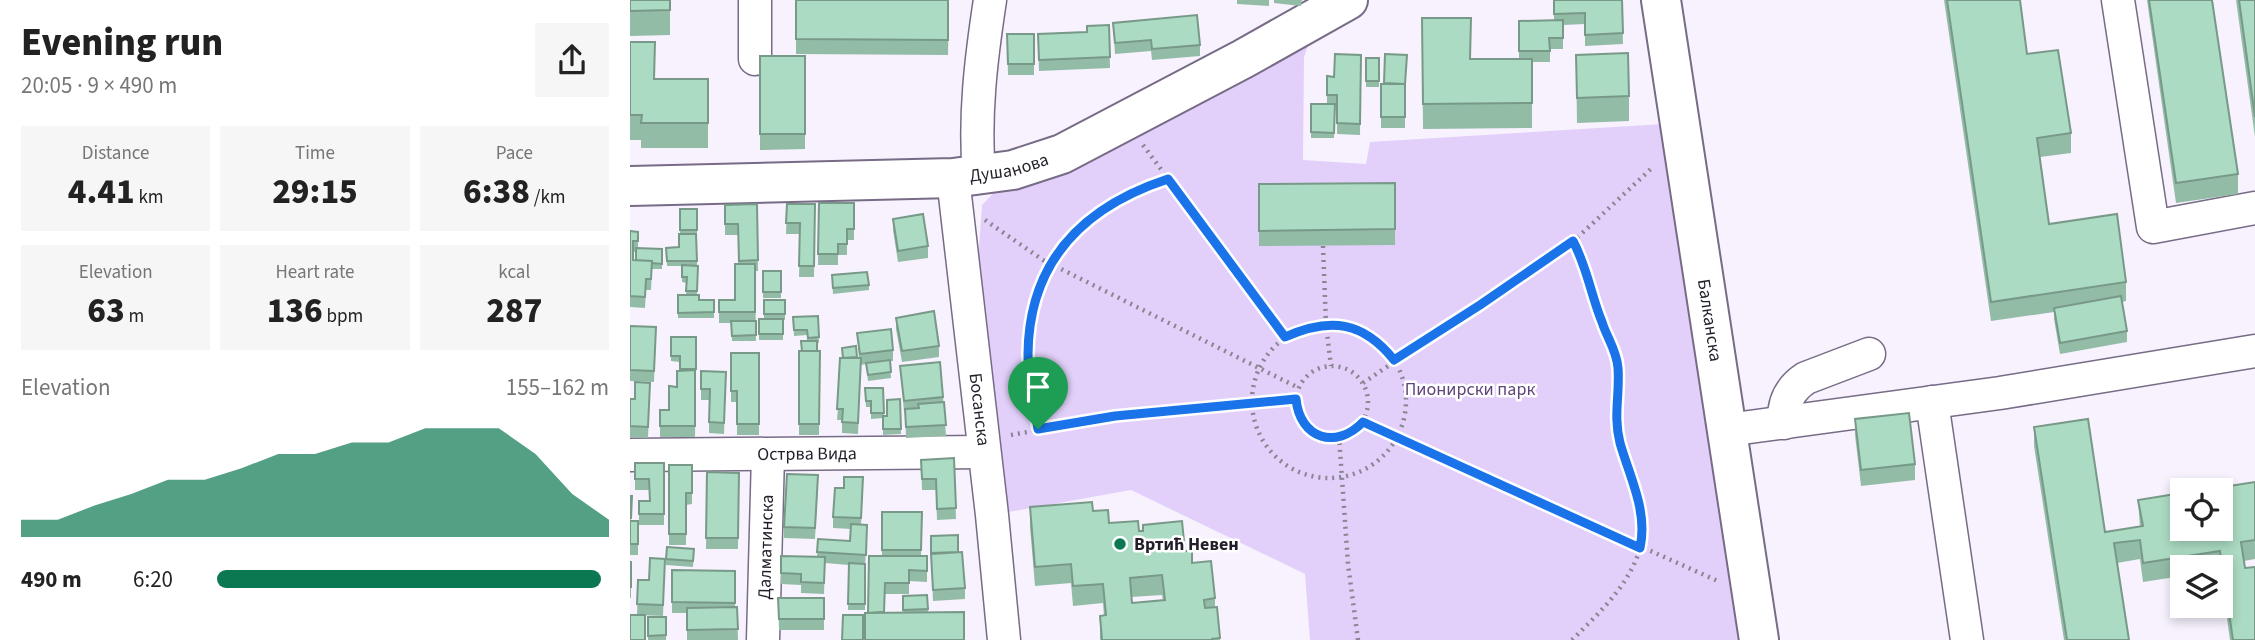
<!DOCTYPE html>
<html lang="en">
<head>
<meta charset="utf-8">
<style>
	body { margin:0; font-family:"Source Sans 3",sans-serif; background:#f6f6f6; color:#222; height:100vh; display:flex; flex-direction:column; font-size:26px; white-space:nowrap }
	* { box-sizing:border-box; margin:0 }
	p { font-size:23px; color:#767676 }
	.icon { flex:none; width:38px; height:38px; fill:none; stroke:currentColor; stroke-width:2; stroke-linecap:round; stroke-linejoin:round }
	.map { position:relative; flex:1; overflow:hidden }
	.side { display:flex; flex-direction:column; background:#fff; width:630px }
	.side>* { flex:none }
	.buttons { position:absolute; left:1540px; top:478px; display:grid; gap:14px }
	.buttons a { display:grid; place-items:center; width:63px; height:63px; border-radius:0px; background:#fff; box-shadow:0 4px 10px #0003; font-size:35px }
	.pin { position:absolute; display:grid; place-items:center; width:60px; height:60px; color:#fff; margin:-72px -30px; border-radius:50% 50% 50% 0; rotate:-45deg; box-shadow:0 0 7px #0007 }
	.pin .icon { rotate:45deg }
	.round { display:grid; place-items:center; flex:none; width:74px; height:74px; border-radius:0px; background:#f6f6f6 }
	.head { display:flex; align-items:center; justify-content:space-between; height:119px; padding:0 21px }
	h1 { font-size:38px; font-weight:800; line-height:52px }
	.stats { display:grid; grid-template-columns:repeat(3,1fr); gap:10px; height:119px; padding:7px 21px }
	.stats div { display:grid; align-content:center; border-radius:0px; background:#f6f6f6; text-align:center }
	.stats b { font-size:35px; font-weight:800 }
	.stats small { font-size:19px; font-weight:400 }
	.stats p { font-size:19px }
	.chart { height:196px; padding:14px 21px }
	.chart p { display:flex; justify-content:space-between }
	.chart svg { width:100%; height:126px; margin-top:7px; fill:#0c7852; opacity:.7 }
	ul { padding:0 21px; list-style:none; font-size:23px }
	li { display:grid; grid-template-columns:112px 84px 1fr; align-items:center; height:52px }
	li i { height:18px; border-radius:9px; background:#0c7852 }
	main { display:flex; flex:1; min-height:0 }
	.map>svg:first-child { display:block }
	.green { fill:#e2d0fa }
	.lines { fill:none; stroke-linecap:round; stroke-linejoin:round }
	.minor-casing { stroke:#776b86; stroke-width:35 }
	.major-casing { stroke:#776b86; stroke-width:42 }
	.path { stroke:#8a8591; stroke-width:4.5; stroke-dasharray:2 5; stroke-linecap:butt }
	.minor { stroke:#fff; stroke-width:32 }
	.major { stroke:#fff; stroke-width:38 }
	.wall { fill:#93bca7; fill-rule:evenodd }
	.building { fill:#abdbc2; stroke:#789988; stroke-width:2; fill-rule:evenodd }
	.route-casing { stroke:#fff; stroke-width:14 }
	.route { stroke:#1a73e8; stroke-width:9 }
	.poi-dot { fill:#0c7852; stroke:#fff; stroke-width:2.5 }
	.labels { text-anchor:middle; stroke-width:5; stroke-linejoin:round; paint-order:stroke }
	.street-label { font-size:18px; fill:#231e29; stroke:#fff }
	.park-label { font-size:18px; fill:#5f457c; stroke:#fff }
	.poi-label { font-size:18px; font-weight:bold; fill:#231e29; stroke:#fff; text-anchor:start }
</style>
</head>
<body>
<main>
<section class="side">
<div class="head"><div><h1>Evening run</h1><p>20:05 · 9 × 490 m</p></div><a class="round"><svg class="icon" aria-label="share" viewBox="0 0 24 24"><path d="M12 15V3M7 8l5-5 5 5M5 13v7h14v-7"/></svg></a></div>
<div class="stats">
<div><p>Distance</p><b>4.41<small> km</small></b></div>
<div><p>Time</p><b>29:15</b></div>
<div><p>Pace</p><b>6:38<small> /km</small></b></div>
</div>
<div class="stats">
<div><p>Elevation</p><b>63<small> m</small></b></div>
<div><p>Heart rate</p><b>136<small> bpm</small></b></div>
<div><p>kcal</p><b>287</b></div>
</div>
<div class="chart"><p><span>Elevation</span>155–162 m</p>
<svg viewBox="0 0 160 44" preserveAspectRatio="none"><path d="M0 44V38L10 38L20 33L30 29L40 24L50 24L60 20L70 15L80 15L90 11L100 11L110 6L120 6L130 6L140 15L150 29L160 38V44z"/></svg>
</div>
<ul>
<li><b>490 m</b>6:20<i style="width:98%"></i></li>
</ul>
</section>
<div class="map">
<svg width="1625" height="640" viewBox="0 0 1625 640">
	<rect width="100%" height="100%" fill="#f7f2fe"/>
	<path class="green" d="M688 18 674 57 673 160 736 164 740 142 1050 123 1129 640H680L675 574 501 490 362 515 348 263 352 205 372 184Z"/>
	<g class="lines">
		<defs>
			<g id="minor">
				<path d="M125 0V59"/>
				<path d="M1488 0 1523 227 1625 208"/>
				<path d="M349 176C344 116 351 59 360 0"/>
				<path id="s1" d="M323 178 362 515 374 640"/>
				<path d="M1302 402 1337 640"/>
				<path d="M1154 423C1153 403 1159 389 1176 378L1239 354"/>
				<path d="M1097 430 1370 393 1625 351"/>
				<path id="s2" d="M0 455 354 452"/>
				<path id="s3" d="M133 640 138 455"/>
			</g>
			<g id="major">
				<path id="s4" d="M1031 0 1129 640"/>
				<path id="s5" d="M0 186 323 178 383 170 432 154 613 59 718 0"/>
			</g>
		</defs>
		<use href="#minor" class="minor-casing"/>
		<use href="#major" class="major-casing"/>
		<path class="path" d="M513 145 655 337
			M355 220 413 260 669 388
			M693 246 696 325 701 366
			M622 401a77 77 0 1 1 154 0a77 77 0 1 1-154 0Z
			M666 402a36 36 0 1 1 72 0a36 36 0 1 1-72 0Z
			M733 383 948 237 1024 166
			M733 422 1090 582
			M408 429C404 405 397 379 398 354 399 262 452 207 538 179
			M381 435 485 416 666 399
			M709 436 718 564 728 640
			M942 640C969 613 1001 584 1011 545 1020 510 998 475 990 442 987 430 985 416 985 404 986 392 989 379 988 367 987 350 977 337 971 322 962 294 957 267 943 241"/>
		<use href="#minor" class="minor"/>
		<use href="#major" class="major"/>
	</g>
	<path class="wall" d="M0 0H40V35L0 36Z
		M166 0H319L318 55 166 54Z
		M607 0H639V6L607 4Z
		M644 0H672L671 6 644 3Z
		M924 0H992L993 44 955 46V24L933 25V49H920V62H902V128L793 129 792 18 841 59H889V21L924 20Z
		M1314 0H1390L1397 54 1441 133V153L1410 157 1419 224 1496 282V301L1492 302 1497 331V342L1430 354 1424 319V312L1361 321Z
		M1517 0H1582L1608 174V194L1546 203Z
		M1606 0H1625V137Z
		M483 23 570 45V56L522 60 521 51 485 54Z
		M479 25 480 68 409 71 408 34 457 32Z
		M377 34H404V75H378Z
		M0 42 25 79H78V148H11V140H0Z
		M731 55 730 135 707 134V107L705 106 704 138H681V104H697V76L704 77Z
		M946 55 999 96V121L947 123Z
		M130 56H175V149L130 150Z
		M736 58H749V87H736Z
		M751 84 775 90V128H751Z
		M765 183V245L629 246V184Z
		M189 203H224V240H217V255H208V265H188Z
		M127 204 128 271H125L126 341H102L101 323H89V300H105L108 264V235H95V205Z
		M157 204H185L184 277H169L170 234H156Z
		M50 209H67V295L69 300H84V318H48V295H56L57 283 52 282V266H37L36 248 49 247 50 234Z
		M263 219 298 246V258L268 262 263 230Z
		M0 231 8 232V248L32 249V269H22L21 290H16L15 308 0 307ZM3 252H6V260H3Z
		M133 271H151V298H133Z
		M202 275 239 285V290L203 294Z
		M134 300H155V320H153V340H129V319H134Z
		M188 316 189 343H187V351H190L189 435H169V351H171L177 341V335L164 336 163 317Z
		M266 318 309 346V357L272 362 266 329Z
		M0 326 26 327 24 382 0 381Z
		M227 333 263 350V361H260L261 378 238 381 236 364 231 365 228 434 212 433V420H207L212 358V348L229 358Z
		M41 337H66L65 437H30V410H39L47 387 50 371V362L41 361Z
		M101 353H129V435H107V402H101Z
		M270 366 313 397 316 436 276 438 275 412H274Z
		M71 371 96 372 94 434 79 433V400H71Z
		M20 383 18 438 0 437V399H5Z
		M235 388H253L254 416H257L270 399 271 434 253 435V418L241 419V407H236Z
		M1225 419 1285 464V480L1231 486 1225 435Z
		M1404 427 1475 532 1510 527 1508 500 1625 482V559L1614 561 1625 640H1600L1591 576V567H1552V576L1513 582 1510 559 1487 563 1499 640H1434L1404 446Z
		M324 458 326 519 307 520 306 490H292L291 460Z
		M5 463H34V525H9V501H19V490H5Z
		M39 465H62V504L56 505V545H39Z
		M77 472 109 473 108 549H76Z
		M188 486 185 539 154 538V527Z
		M233 489 231 525 237 536 235 566V610H218L219 565 195 563 194 594 171 593V585L151 584V556L187 557 188 539 220 541 221 529 203 528V517Z
		M0 496 1 521H8V555H0Z
		M400 507 463 511 479 523 509 531 555 551 585 598V607H587L590 640H470V616H474L473 603 443 606 441 583 405 586 400 527ZM532 595 533 601 502 603 501 597Z
		M252 512H292L291 556H297V582L279 581V594H255V612H273V596L297 595 298 612H334V640H235V613H238L239 556H252Z
		M64 549 63 567 36 565V559Z
		M328 552 335 588V599L303 601 301 554Z
		M35 559 33 616 7 615 8 580H19Z
		M0 562H1V598H0Z
		M42 570 105 571V607H107L108 640H57V613H42Z
		M148 598H194V630H149Z
		M18 617H36V640H18Z"/>
	<path class="building" d="M0 0H40V10L0 11Z
		M166 0H318V40L166 39Z
		M924 0H992L993 33 955 35V13L924 14Z
		M1317 0H1390L1397 54 1428 50 1441 133 1407 138 1419 224 1487 214 1496 282 1361 302Z
		M1519 0H1582L1608 174 1546 183Z
		M1609 0H1625V117Z
		M567 15 570 45 522 49 521 40 485 43 483 23Z
		M792 18H841L840 59H902V103L793 104Z
		M933 20V38H919L920 51H889V21Z
		M479 25 480 57 409 60 408 34 457 32V26Z
		M377 34H404V64H378Z
		M0 42H25L24 79H78V123H11L12 115H0Z
		M998 53 999 96 947 98 946 55Z
		M705 54 731 55 730 124 707 123V95H697V76L704 77Z
		M755 54 777 55 775 84 754 83Z
		M130 56H175V134H130Z
		M736 58H749V81H736Z
		M751 84H775V117H751Z
		M681 104H705L704 133 681 132Z
		M765 183V229L629 231V184Z
		M189 203H224V229H217V244H208V254H188Z
		M127 204 128 260 109 261 108 224H95V205Z
		M157 204H185L184 266H169L170 223H156Z
		M50 209H67V230H50Z
		M293 214 298 246 268 251 263 219Z
		M0 231 8 232V241H3V260L22 261 21 279H16L15 297 0 296Z
		M49 234H66L67 261H37L36 248 49 247Z
		M6 248 32 249V264L22 263V261L6 260Z
		M105 264H125V312H89V300H105Z
		M52 265 68 266 67 291H56L57 277H52Z
		M133 271H151V292H133Z
		M237 272 239 285 203 288 202 275Z
		M48 295H69V300H84V312L48 313Z
		M1491 296 1497 331 1430 343 1424 308Z
		M134 300H155V314H134Z
		M304 311 309 346 272 351 266 318Z
		M188 316 189 337 178 338 177 330H164L163 317Z
		M129 319H153V334H129Z
		M101 321H126V335L102 336Z
		M0 326 26 327 24 371 0 370Z
		M261 329 263 350 230 354 227 333Z
		M41 337H66V369H50V356H41Z
		M171 341H187V351H172Z
		M226 346 227 357 213 358 212 348Z
		M169 351H190L189 424H169Z
		M101 353H129V424H107V391H101Z
		M210 358H231L228 423 212 422 213 409H207Z
		M260 360 261 372 238 375 236 363Z
		M310 362 313 397 274 401 270 366Z
		M65 370V426H30V410H39V386L47 387V371Z
		M71 371 96 372 94 423 79 422 80 389H71Z
		M5 382 20 383 18 427 0 426V399H5Z
		M235 388H253L254 413H241V401H236Z
		M270 399 271 429H253V416H257V400Z
		M314 402 316 425 276 427 275 409 289 408 288 404Z
		M1279 413 1285 464 1231 470 1225 419Z
		M1458 419 1475 532 1513 526 1508 500 1552 493V528H1591V490H1574L1625 482V540L1611 542 1615 568 1625 567V640H1603L1590 551 1513 563 1510 540 1484 543 1499 640H1437L1404 427Z
		M324 458 326 508 307 509 306 479H292L291 460Z
		M5 463H34V514H9V501H20L19 479H5Z
		M39 465H62V493H56V534H39Z
		M77 472 109 473 108 538H76Z
		M157 474 188 475 185 528 154 527Z
		M214 477H233L231 518 203 517 205 488H214Z
		M0 496H2L1 518H0Z
		M462 502 463 511 478 510 479 523 508 521 509 531H513V525L552 521 555 551H562V563L581 561 585 598 574 600 575 608 587 607 590 638 582 639V640H472L470 616 476 615 473 584 443 586 441 564 405 567 400 507ZM532 575 535 600 502 603 500 578Z
		M252 512H292L291 550H252Z
		M0 521H8V544H0Z
		M221 524 237 525 236 555 187 552 188 539 220 541Z
		M328 535V552L301 553V536Z
		M37 547 64 549 63 561 36 559Z
		M332 552 335 588 303 590 301 554Z
		M151 556 195 557 194 583 171 582V574L151 573Z
		M239 556H297V571L279 570V583H255L254 612 238 613Z
		M20 558 35 559 33 605 7 604 8 580H19Z
		M0 562H1V587H0Z
		M219 563 235 564V604H218Z
		M42 570 105 571V603L42 602Z
		M297 595 298 609 273 610V596Z
		M148 598H194V619H149Z
		M107 607 108 629 57 630V608Z
		M334 612V640H235V613Z
		M0 615H15V640H0Z
		M213 615H233V640H212Z
		M18 617H36V635L18 636Z"/>
	<g class="lines">
		<defs>
			<path id="route" d="M538 179 655 337C700 317 733 321 764 360L850 305 943 241C957 267 961 295 972 322 977 338 987 351 988 368 990 395 983 415 990 443 1000 478 1018 511 1010 548L733 422C706 450 670 439 666 399L485 416 408 429C404 405 398 379 398 354 399 261 453 207 538 179Z"/>
		</defs>
		<use href="#route" class="route-casing"/>
		<use href="#route" class="route"/>
	</g>
	<circle class="poi-dot" cx="490" cy="544" r="7"/>
	<g class="labels">
		<g class="street-label">
			<text dy="6" stroke="none"><textPath href="#s5" startOffset="380">Душанова</textPath></text>
			<text dy="6" stroke="none"><textPath href="#s4" startOffset="324">Балканска</textPath></text>
			<text dy="6" stroke="none"><textPath href="#s1" startOffset="233">Босанска</textPath></text>
			<text dy="6" stroke="none"><textPath href="#s2" startOffset="177">Острва Вида</textPath></text>
			<text dy="6" stroke="none"><textPath href="#s3" startOffset="93">Далматинска</textPath></text>
		</g>
		<g class="park-label">
			<text x="840" y="395">Пионирски парк</text>
		</g>
		<g class="poi-label">
			<text x="504" y="550">Вртић Невен</text>
		</g>
	</g>
</svg>
<div class="buttons">
<a><svg class="icon" aria-label="locate" viewBox="0 0 24 24"><circle cx="12" cy="12" r="6"/><path d="M12 2v4M12 18v4M2 12h4M18 12h4"/></svg></a>
<a><svg class="icon" aria-label="layers" viewBox="0 0 24 24"><path d="M12 4l9 5-9 5-9-5zM3 14l9 5 9-5"/></svg></a>
</div>
<div class="pin" style="left:408px;top:429px;background:#1e9e55"><svg class="icon" aria-label="arrive" viewBox="0 0 24 24"><path d="M6 21V4h12l-3 4 3 4H6"/></svg></div>
</div>
</main>
</body>
</html>
